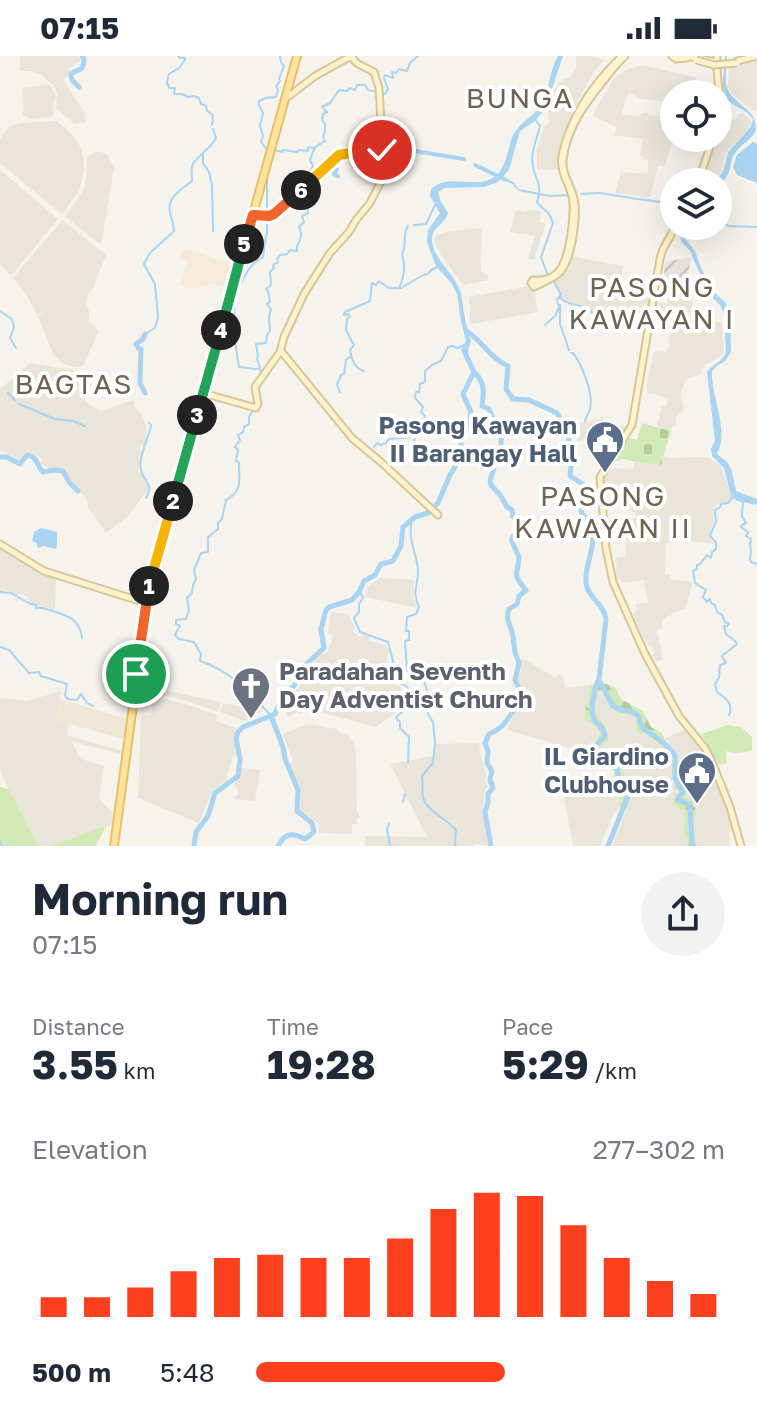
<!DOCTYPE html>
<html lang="en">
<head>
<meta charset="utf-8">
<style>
	body { margin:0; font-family:"Golos Text",sans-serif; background:#f2f2f3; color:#1f2937; height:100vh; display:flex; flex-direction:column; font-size:30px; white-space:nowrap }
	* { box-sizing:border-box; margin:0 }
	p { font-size:26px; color:#747a83 }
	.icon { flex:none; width:44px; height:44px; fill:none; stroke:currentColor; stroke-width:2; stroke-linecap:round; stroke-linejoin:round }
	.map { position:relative; height:790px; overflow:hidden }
	.side { display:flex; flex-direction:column; background:#fff; flex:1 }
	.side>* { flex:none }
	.controls { position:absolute; left:660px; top:24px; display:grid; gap:16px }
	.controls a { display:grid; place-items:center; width:72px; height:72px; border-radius:50%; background:#fff; box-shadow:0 8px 32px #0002; font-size:40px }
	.pin { position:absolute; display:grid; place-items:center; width:68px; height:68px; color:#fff; margin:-34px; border:4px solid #fff; border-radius:50%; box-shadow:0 2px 8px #0007 }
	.km { position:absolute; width:40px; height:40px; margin:-20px; border-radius:50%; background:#222; color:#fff; font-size:22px; line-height:40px; text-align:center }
	.round { display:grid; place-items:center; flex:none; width:84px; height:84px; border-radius:42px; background:#f2f2f3 }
	.headline { display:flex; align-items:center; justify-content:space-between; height:136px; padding:0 32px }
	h1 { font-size:44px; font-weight:700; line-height:60px }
	.metrics { display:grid; grid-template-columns:repeat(3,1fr); gap:12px; height:136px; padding:8px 32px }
	.metrics div { display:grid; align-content:center }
	.metrics b { font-size:40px; font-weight:700 }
	.metrics small { font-size:22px; font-weight:400 }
	.metrics p { font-size:22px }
	.chart { height:224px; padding:16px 32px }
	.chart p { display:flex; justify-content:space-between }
	.chart svg { width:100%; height:144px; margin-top:8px; stroke:#fc3f1d; stroke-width:6 }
	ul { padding:0 32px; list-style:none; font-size:26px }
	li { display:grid; grid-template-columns:128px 96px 1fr; align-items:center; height:60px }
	li i { height:20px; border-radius:10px; background:#fc3f1d }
	.status { display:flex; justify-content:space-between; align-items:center; height:56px; padding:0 40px; background:#fff; direction:ltr }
	.status svg { height:22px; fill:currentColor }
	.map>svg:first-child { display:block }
	.residential { fill:#eae5da }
	.commercial { fill:#f7ead8 }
	.industrial { fill:url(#industrial-furrows) }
	.education { fill:#efe8d6 }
	.grass { fill:#d2eab5 }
	.forest { fill:url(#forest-firs) }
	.cemetery { fill:url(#cemetery-stones) }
	.water { fill:#a9d4f2 }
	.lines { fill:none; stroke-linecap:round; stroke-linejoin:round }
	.stream { stroke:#a9d4f2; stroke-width:2 }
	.canal { stroke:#a9d4f2; stroke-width:4 }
	.river { stroke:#a9d4f2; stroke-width:5 }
	.secondary-casing { stroke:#d6c79b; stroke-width:9 }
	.primary-casing { stroke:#e6c16a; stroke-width:10 }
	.secondary { stroke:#fff3cd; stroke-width:5 }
	.primary { stroke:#ffe39c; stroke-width:6 }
	.secondary-bridge-casing { stroke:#d6c79b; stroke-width:9; stroke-linecap:butt }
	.secondary-bridge { stroke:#fff3cd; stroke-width:5 }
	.split-1-casing { stroke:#fff; stroke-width:16 }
	.split-2-casing { stroke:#fff; stroke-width:16 }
	.split-3-casing { stroke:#fff; stroke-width:16 }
	.split-4-casing { stroke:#fff; stroke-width:16 }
	.split-5-casing { stroke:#fff; stroke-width:16 }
	.split-6-casing { stroke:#fff; stroke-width:16 }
	.split-7-casing { stroke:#fff; stroke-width:16 }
	.split-1 { stroke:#f0652b; stroke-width:10 }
	.split-2 { stroke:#f5b400; stroke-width:10 }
	.split-3 { stroke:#22a559; stroke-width:10 }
	.split-4 { stroke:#22a559; stroke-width:10 }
	.split-5 { stroke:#22a559; stroke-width:10 }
	.split-6 { stroke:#f0652b; stroke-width:10 }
	.split-7 { stroke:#f5b400; stroke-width:10 }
	.labels { text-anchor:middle; stroke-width:8; stroke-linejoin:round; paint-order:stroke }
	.service-label { font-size:24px; font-weight:bold; fill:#4e5e75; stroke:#fff; text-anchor:end }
	.worship-label { font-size:24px; font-weight:bold; fill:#5b616d; stroke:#fff; text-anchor:start }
	.quarter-label { font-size:28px; letter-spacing:2px; fill:#6e6250; stroke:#fff }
</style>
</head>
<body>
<div class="status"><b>07:15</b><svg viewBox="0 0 49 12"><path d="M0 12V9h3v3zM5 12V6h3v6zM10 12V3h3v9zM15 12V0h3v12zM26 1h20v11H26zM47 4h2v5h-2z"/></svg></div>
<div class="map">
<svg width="757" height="790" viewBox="0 0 757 790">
	<defs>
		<pattern id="industrial-furrows" width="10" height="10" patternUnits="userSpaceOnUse" patternTransform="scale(2)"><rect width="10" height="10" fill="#e6e2dd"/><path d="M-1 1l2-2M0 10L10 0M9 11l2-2" fill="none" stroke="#c7c3be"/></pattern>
		<pattern id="forest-firs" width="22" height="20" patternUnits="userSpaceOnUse" patternTransform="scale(2)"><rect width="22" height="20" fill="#d2eab5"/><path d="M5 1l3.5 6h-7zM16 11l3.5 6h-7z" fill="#b6ca9c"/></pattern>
		<pattern id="cemetery-stones" width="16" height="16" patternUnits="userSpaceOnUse" patternTransform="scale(2)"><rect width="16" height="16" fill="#d2eab5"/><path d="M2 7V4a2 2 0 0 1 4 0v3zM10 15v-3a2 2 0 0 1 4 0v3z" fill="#b6ca9c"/></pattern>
	</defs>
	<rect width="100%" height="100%" fill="#f6f3ec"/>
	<path class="residential" d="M20 0H79L80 5 68 13 71 16 63 24 85 57 86 66 75 68 56 52 57 38 55 31 40 18 32 15H20Z
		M576 0H591L604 4 594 16 574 52 576 54 561 97 560 113 537 114V94L544 70 549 67 548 56 555 42 554 36 558 26H563L564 23 570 21 576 12Z
		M757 3V55H754L732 38 728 30 729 10Z
		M639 10H646L695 21 706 38H674V47L641 43 629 36 624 48 622 59 640 60 642 57H648L649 59 674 62V82H677L671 89 665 110H658L650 142 615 137 621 116 648 118V104L643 103V100L640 99 643 83 614 79 617 71 594 61 593 58 614 22 627 13Z
		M50 29 56 39 53 49 54 57 51 61 28 63 27 60H23L22 32Z
		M743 57 752 66 744 79 726 96 721 117 713 126 701 122 713 82H718L719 61 725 63 726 60 735 64 740 58Z
		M57 65 71 77 77 86 82 94 84 113 79 135 62 158 0 107V83L10 70 21 67Z
		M96 95 107 98 114 112 101 189 65 160 83 135 87 119V102Z
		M0 114 58 163 11 220 0 208Z
		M516 154 526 156 528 154 541 155 540 166 546 168 535 200 536 203H528L535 180 510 176Z
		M62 164 106 199 93 233 88 238 86 247 89 255V265L99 275 83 310 77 311 63 308 53 298 38 260 49 253 37 259 28 241 13 222Z
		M482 172 481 215 488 220V224L463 229 441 199 435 187V180L445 176Z
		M569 200 623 210 619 237 649 242 648 245 651 246V247L643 249V252L647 253 646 258 640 260 632 259 628 264 619 263 613 252 601 258 560 241 552 223Z
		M672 227 693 231 692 264 722 266 724 298 704 310 701 315 703 317 685 324 681 338 684 354 676 361V368L672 370 671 375 657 370 662 350 666 351 668 343 656 338 647 337V327L654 295 666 296 667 293 669 292 671 256 652 253 654 246 667 247Z
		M529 230 534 234 538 256 471 268 469 260 471 249 469 248V241Z
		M30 307 90 317 85 344 93 351 101 355 133 344 136 354 141 358 146 369 147 381 144 389H141L139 414 148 429V434L127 461 106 477 88 452 87 443 73 427 64 414H50L40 407 42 402 26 395 21 404 0 394V333Z
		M602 359 604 360 602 364 603 369 629 370 626 375 603 374 604 392 602 394 597 395 586 382 578 386 572 372 579 370V367L600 363Z
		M664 400 668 402 708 401 721 410 732 442 729 446 720 447 713 452 714 462 709 482 714 486V488L674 483 672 487H666L665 519H669L670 523 693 526 685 553 673 557 670 560H667L666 562H663L662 572 657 574 663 603 656 606 652 599 654 597 651 589H648L634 562 633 556 637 555 636 548 648 547 644 524 622 527 621 523 618 524 615 511H617L615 502 626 500 625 464 636 463 635 456H630L619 449 622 429H607L603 416 606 411 611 414 615 412 633 414 635 405 661 409Z
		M0 489 56 521 55 554 28 546 29 542 22 538 15 540 5 534 0 535Z
		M380 522 414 524 413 543 417 552 365 541 367 531Z
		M331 556 349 558 351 566 354 568 353 577 357 578 358 581H361L362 579 369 581V585L386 589 389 594 383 623 387 627 400 630 407 640 408 643 405 650 376 671 316 655 307 650 300 658 298 656 288 661 286 656 289 646 296 643 293 635 299 632 302 622 318 600 326 597 328 594 333 580 328 577Z
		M522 602 556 622 558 618 563 620 565 632 590 629 588 643 590 645 586 648 591 665 599 671 600 676 596 683 590 698 507 674 521 644 519 640 520 629 516 623Z
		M162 634 221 646 218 656 187 645 161 639Z
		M61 635 56 664 69 668 67 679 126 696V699L71 685 81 703 104 710 99 743 113 757 116 767 50 790H38L29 777 0 714V642L27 645Z
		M603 636 609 650 617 658 625 660 632 658 648 679 671 699 672 702V725L679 734 685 754 684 776 689 790H612L631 742 626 730 623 711 614 705 602 703 598 698 599 692 609 683 597 660 595 651 597 637Z
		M153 641 187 648 217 659 216 665 236 672 234 683 236 699H233L227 719 229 720 226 726H223L210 739 199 767 138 742 141 660 151 659Z
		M223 647 263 655 244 665 220 656Z
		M314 669 332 673 333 671 337 673V675L348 680 354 688 356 697 357 756 359 757V762H357V768H352V778L319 777V768L300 755 301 738 290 710V707H292L293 705 283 678 303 670Z
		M687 673 708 700 721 731 719 734 724 739 734 774 729 776 730 790H698L696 788 693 764 696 754 694 749 685 742 688 736 678 727 677 698 665 682Z
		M436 686 438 688 479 687 481 700 486 718 485 724 488 730 484 738 483 754 490 790 475 788 474 790H365V780L427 781 390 708 433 700Z
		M241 712 260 714 255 745 235 743 238 738V733L234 729Z
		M614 719 616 738 621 744 619 750 620 752 614 757 600 790H573L563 736Z"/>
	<path class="commercial" d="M183 193 236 208 231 229 228 231 211 228 191 233 180 229 187 206 180 202Z"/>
	<path class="industrial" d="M691 201 686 229 663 226 665 206Z"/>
	<path class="education" d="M60 643 129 663 126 684 56 664Z"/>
	<path class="grass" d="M728 669 741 671 752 681V695L735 697 726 695 727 707 719 709 701 678Z
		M0 731 9 733 38 790H0Z
		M106 770 96 790H50Z"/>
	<path class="forest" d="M607 628 615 631 621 643 643 655 651 671 662 677 666 685 677 698 678 727 688 736 685 742 691 745 696 754 693 764 696 788 698 790H689L684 776 685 754 671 749 675 744V738L679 737V734L676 733C669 719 675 711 671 699L648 679 637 676 636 663 632 659 617 658 609 650 603 636 597 637C596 644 594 652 597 659 601 669 608 672 609 684L599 692 598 698 602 703 614 705 623 711 626 730 631 742 626 754 618 750 621 744 616 738 614 715C608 709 597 710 590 705 590 690 596 687 600 676L598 671 585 663 586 648 590 645 588 643 590 629Z"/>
	<path class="cemetery" d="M642 367 671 375 661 409 621 403 617 406 616 404 623 393 620 390 624 384 627 386 630 382 637 384Z"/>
	<path class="water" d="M558 0H563L545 53 535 65 520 75 509 114 498 126 484 131 445 132 438 136 440 144 448 157C445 168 432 171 432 183 432 199 448 213 456 226 463 237 462 249 465 262 466 270 469 278 471 286L464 301 461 294 466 285 461 265 457 238 452 228 436 210 427 186 428 174 440 157 430 140 431 133C449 117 472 132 491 123 507 115 507 93 513 79 520 66 535 60 542 47 550 32 549 15 558 0Z
		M725 0H727C727 10 724 22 727 31 733 50 757 51 756 74 753 83 740 89 735 97 729 105 732 113 727 120 725 124 721 126 718 129V126H716L724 113 728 96 744 79 751 70 753 63C746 54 740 53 731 47 718 37 725 14 725 0Z
		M753 86 757 88V127L737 119 733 111 737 99Z
		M683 170H691L685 175 684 181 695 195 701 212 714 236 726 247 730 261 731 296 725 305 717 310 712 315C711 338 724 363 721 385 721 389 719 393 717 397 720 401 723 403 726 405 733 412 734 427 736 435L757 443V449L737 445 731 440 724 412 712 400 711 393 715 384 707 316C712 308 722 306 726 297L724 259 721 250 709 238 690 195 681 185 680 178Z
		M41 472 57 476V491L55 493 44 490 38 492 36 487 32 485 34 476Z"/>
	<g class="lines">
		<path class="stream" d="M178 0 180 2H185V4L179 12 169 18 167 26 169 32H175L174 38H182L188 41 194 40 199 42 201 48 206 50 207 55 213 59 212 69
			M279 23 284 10 281 6 280 0
			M383 38H385L388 33 384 22 385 19 393 22 392 16 396 17 399 13 407 15 410 7 418 0
			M535 63 540 70C537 83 530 97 533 111 534 121 541 125 539 137
			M275 94 282 96 283 94 297 96 298 94 308 95V91L313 92
			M268 96 261 85 263 80 260 69 263 57 259 49V45L266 42 276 41 278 34 276 30 280 25
			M203 99V107L209 116 212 129 213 175
			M267 121V157
			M311 122 309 118 313 110 310 104 315 91 325 85 323 80 325 76V68L322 64 323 58 327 56 322 51 330 47 339 34 347 35 350 32 355 34 357 29H365L368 34 377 36
			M506 124 513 127 517 132
			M519 134 550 140 570 139
			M581 138 600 137 644 144
			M539 139 537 146C543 155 549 153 553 167L541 201 548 220
			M646 144 674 148
			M718 165 729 170 757 171
			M414 169 426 168 435 149
			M267 178V164
			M403 231 423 219 428 218 431 214 439 210
			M399 232C404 220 406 210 402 198 407 189 402 179 408 170
			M238 234C244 221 250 207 263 201L266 180
			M236 239C232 262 235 288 239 311L257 313
			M560 241C569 252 583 245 595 259
			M560 249V268L569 294
			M0 255 12 263 14 271 10 282 16 292
			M598 261 606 267 609 276
			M545 269 555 260 560 249H558L557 244 561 238 553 224
			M145 278 155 272 158 261 155 228 144 208 150 197 174 175C174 167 171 163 170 156 167 141 182 133 192 125 192 120 191 115 192 110 194 102 211 93 216 82L213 73
			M571 297H573C582 308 594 339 590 353 589 357 586 361 585 365
			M260 311 257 303 258 300 256 288 266 287 267 279 270 275 269 261 271 253 267 248 270 246 268 235 266 233 271 229 270 216 274 212 273 209 278 206 277 203 280 199 287 198 290 194 297 195V190C302 183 302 178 299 171L304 166 302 160 308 157V149L305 145 309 141 303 138 302 136 311 132 310 127
			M259 312 262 317 261 319
			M364 315C354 312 352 304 350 294L354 289 346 274 347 263 350 261 348 258 344 259 345 256 370 245 372 227 376 229 379 225 389 232H401
			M340 336 337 328 341 319 344 318 346 304 351 300
			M8 337 15 344
			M255 344 252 330 257 324
			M19 348 55 363 73 365 85 370
			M253 354 249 361V368L244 371 243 376 238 379 240 384 235 391 238 394 236 404 239 407C239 424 243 435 226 444L222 463 218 467V473L208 481V496L201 497 194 514 196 523 193 529 192 537 187 542 189 554 186 563 176 564V568L180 570 175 579 179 583 194 586 201 598 200 605C229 614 252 638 271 660
			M374 391 377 387 381 389 386 387 389 383 413 381
			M423 399 413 388C416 377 421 370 425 360L421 356 423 351 415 342 416 336H419L420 328 425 326V315L432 309 441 305 448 291 452 290 458 292 464 289H467
			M146 442C155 425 143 427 141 413 138 400 149 383 151 369L149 367
			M743 443 742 460 746 467 742 469 741 471 748 476 746 480 751 483C749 490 752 496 750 503L751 506 757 508
			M413 462C406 481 416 494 418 513 419 527 411 535 419 551L416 558 407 561 406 575H409V584L405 585 407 616 421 618 428 637V658L433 666 435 686 433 707 422 720C423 727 422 735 423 741 426 755 447 763 456 774L455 790
			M360 535 363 542 359 548V556L354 562 360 576 388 586 393 605 386 618C395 632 416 621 409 651L397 660 396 662 400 666V672L409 681 408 706
			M0 536 11 537 30 548 36 549V552C44 551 48 554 56 556 71 561 80 565 82 582
			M0 591 9 594 29 617 39 616 41 620 67 628 65 640 68 643 77 644 81 638 87 647 93 650
			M729 659C734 648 726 642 717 636L715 628 719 622 720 609 726 607 722 600 737 588 735 585 726 578 724 570H727L729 568 725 566 722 559 717 556 715 549 711 547 710 543 707 546 703 541 706 534 695 527 693 515 697 513V509L700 508 707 499 711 502 712 496 716 493V486L710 480 716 465 715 454 720 451 721 448 728 447 733 441
			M403 746 405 738
			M389 768 387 773 390 790
			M0 785 2 790"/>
		<path class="canal" d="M415 95 464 103
			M384 96 412 95
			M335 104 334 108 337 113 334 118 338 120
			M475 109 506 124"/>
		<path class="river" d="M79 31 72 24 71 18C80 11 83 17 84 3L82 0
			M467 275C483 286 490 302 508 310L506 333 513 343 529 344 557 357 567 374 569 385 574 397 572 399 570 420 586 430 587 434C571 468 591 454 593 474 596 492 582 515 587 531 591 544 603 547 606 563L599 623C595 630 589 656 594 663 598 670 603 671 605 679L596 690 593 700 596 706 617 712 621 734 628 740 608 790
			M145 278 143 283 136 288 138 292 141 293 140 327 145 337
			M474 316C485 325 484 337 482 350L489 353 501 381V395L498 403 491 407 494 413 490 424 491 429 501 440 507 451 512 454 513 461 522 467 524 470C508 486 509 478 519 501 518 521 511 516 526 534L519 540 517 548 509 553C506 563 508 564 511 573 516 585 511 592 519 606L515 624C522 637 520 643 513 655 505 667 502 673 489 678L485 687 488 695 487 707 492 715 490 724 493 732 488 738V746L485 756 491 790
			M0 401H7L20 408 27 399C39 401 36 410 43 416L54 414 63 415 69 426 78 435
			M599 624 613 650 622 654 631 655 638 659 642 671 665 688 675 699V723L683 736 677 744 690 749 692 785 693 790
			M271 660 283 691 285 703 298 734 297 755 312 767 314 776 305 783C292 776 285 777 278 790
			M194 790 196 776 208 760 215 737 238 720 240 703 236 682 238 676 243 671 275 658 283 638 294 630 304 610 324 592 321 573 326 554 329 551 352 544 359 536 364 525 375 519 381 508 393 505 401 490 403 471 415 461 428 457 438 447 450 419 462 399 460 380 468 369 471 356 463 338 474 316 466 299V292"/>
		<defs>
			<path id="secondary" d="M352 0C355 10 366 10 373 16
				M622 0C594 27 570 61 562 100 559 118 572 130 573 147 574 158 572 168 571 178 567 202 563 227 533 224L531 227 534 231C542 227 553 223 560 216 572 203 579 156 573 139 569 126 562 118 563 104 567 71 585 48 605 23 611 15 617 7 625 0
				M672 0 676 3 687 2
				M687 0 716 6
				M717 0C715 22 724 44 718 65
				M737 5 757 0
				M287 39 289 40 315 20 351 0
				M698 126 713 82
				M253 159 269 160 274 158 339 99 356 96 382 95
				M676 170 663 193 660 203 632 369 600 421 606 492 613 526 645 598 679 660 705 692 712 706 730 751 741 790
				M281 295 352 382 382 407 438 459
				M203 337 256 352 258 348 255 331 280 296 284 281 304 238 330 197 349 176 356 164 370 147 384 119 379 32 374 16
				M0 488 44 515 146 547"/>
			<path id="primary" d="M114 790 149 532 297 0"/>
		</defs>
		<use href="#secondary" class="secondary-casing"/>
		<use href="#primary" class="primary-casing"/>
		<use href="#secondary" class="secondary"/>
		<use href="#primary" class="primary"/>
		<defs>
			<path id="secondary-bridge" d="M696 4 714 9 737 7"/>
		</defs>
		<use href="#secondary-bridge" class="secondary-bridge-casing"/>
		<use href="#secondary-bridge" class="secondary-bridge"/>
	</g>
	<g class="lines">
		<defs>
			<path id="split-1" d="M136 618 149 530"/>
			<path id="split-2" d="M149 530 173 445"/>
			<path id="split-3" d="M173 445 197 359"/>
			<path id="split-4" d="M197 359 221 274"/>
			<path id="split-5" d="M221 274 244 188"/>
			<path id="split-6" d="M244 188 253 159 269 160 274 158 301 134"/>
			<path id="split-7" d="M301 134 339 99 356 96 383 95 382 94"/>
		</defs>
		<use href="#split-1" class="split-1-casing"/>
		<use href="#split-2" class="split-2-casing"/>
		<use href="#split-3" class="split-3-casing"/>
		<use href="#split-4" class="split-4-casing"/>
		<use href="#split-5" class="split-5-casing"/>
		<use href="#split-6" class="split-6-casing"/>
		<use href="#split-7" class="split-7-casing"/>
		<use href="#split-1" class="split-1"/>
		<use href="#split-2" class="split-2"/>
		<use href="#split-3" class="split-3"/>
		<use href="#split-4" class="split-4"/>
		<use href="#split-5" class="split-5"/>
		<use href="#split-6" class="split-6"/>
		<use href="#split-7" class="split-7"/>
	</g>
	<defs>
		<symbol id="civic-pin" viewBox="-11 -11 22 30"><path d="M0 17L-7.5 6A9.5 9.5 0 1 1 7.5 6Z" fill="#5c6f8a" stroke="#fff"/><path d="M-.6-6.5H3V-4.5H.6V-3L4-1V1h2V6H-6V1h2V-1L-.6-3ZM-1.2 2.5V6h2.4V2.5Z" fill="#fff"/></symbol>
		<symbol id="church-pin" viewBox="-11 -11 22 30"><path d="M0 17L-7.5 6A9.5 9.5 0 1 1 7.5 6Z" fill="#6b7280" stroke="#fff"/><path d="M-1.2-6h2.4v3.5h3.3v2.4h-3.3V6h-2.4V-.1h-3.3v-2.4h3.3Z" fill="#fff"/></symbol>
	</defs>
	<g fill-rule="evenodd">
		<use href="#civic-pin" x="583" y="362" width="44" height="60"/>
		<use href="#church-pin" x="229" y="608" width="44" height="60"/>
		<use href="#civic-pin" x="675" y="693" width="44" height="60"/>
	</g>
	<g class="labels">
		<g class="service-label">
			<text x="577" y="378">Pasong Kawayan<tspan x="577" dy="28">II Barangay Hall</tspan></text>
			<text x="669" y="709">IL Giardino<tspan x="669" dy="28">Clubhouse</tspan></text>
		</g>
		<g class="worship-label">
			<text x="279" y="624">Paradahan Seventh<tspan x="279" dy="28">Day Adventist Church</tspan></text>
		</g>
		<g class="quarter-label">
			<text x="520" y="52">BUNGA</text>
			<text x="652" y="241">PASONG<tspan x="652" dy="32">KAWAYAN I</tspan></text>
			<text x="74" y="338">BAGTAS</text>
			<text x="603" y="450">PASONG<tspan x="603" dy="32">KAWAYAN II</tspan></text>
		</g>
	</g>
</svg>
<div class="controls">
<a><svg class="icon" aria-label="locate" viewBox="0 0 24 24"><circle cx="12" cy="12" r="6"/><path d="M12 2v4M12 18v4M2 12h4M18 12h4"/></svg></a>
<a><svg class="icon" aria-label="layers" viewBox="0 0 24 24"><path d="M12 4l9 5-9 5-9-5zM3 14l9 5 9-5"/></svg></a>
</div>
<div class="pin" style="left:136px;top:618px;background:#1e9e55"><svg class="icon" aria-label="arrive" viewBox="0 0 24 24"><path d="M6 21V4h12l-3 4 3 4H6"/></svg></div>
<div class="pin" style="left:382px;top:94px;background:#d93025"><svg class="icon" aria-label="check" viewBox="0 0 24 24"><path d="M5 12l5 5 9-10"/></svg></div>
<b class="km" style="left:149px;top:530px">1</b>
<b class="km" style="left:173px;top:445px">2</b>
<b class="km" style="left:197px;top:359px">3</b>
<b class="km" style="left:221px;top:274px">4</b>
<b class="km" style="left:244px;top:188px">5</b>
<b class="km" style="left:301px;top:134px">6</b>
</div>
<section class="side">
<div class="headline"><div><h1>Morning run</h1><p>07:15</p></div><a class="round"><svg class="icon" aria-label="share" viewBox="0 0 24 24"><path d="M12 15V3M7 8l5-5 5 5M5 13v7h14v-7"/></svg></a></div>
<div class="metrics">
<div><p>Distance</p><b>3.55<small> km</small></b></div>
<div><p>Time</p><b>19:28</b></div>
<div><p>Pace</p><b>5:29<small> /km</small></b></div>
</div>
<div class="chart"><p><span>Elevation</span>277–302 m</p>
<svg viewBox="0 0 160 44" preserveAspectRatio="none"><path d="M5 44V38M15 44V38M25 44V35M35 44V30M45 44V26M55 44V25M65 44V26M75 44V26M85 44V20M95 44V11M105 44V6M115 44V7M125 44V16M135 44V26M145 44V33M155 44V37"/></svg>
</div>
<ul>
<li><b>500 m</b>5:48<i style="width:53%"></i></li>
</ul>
</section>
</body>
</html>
